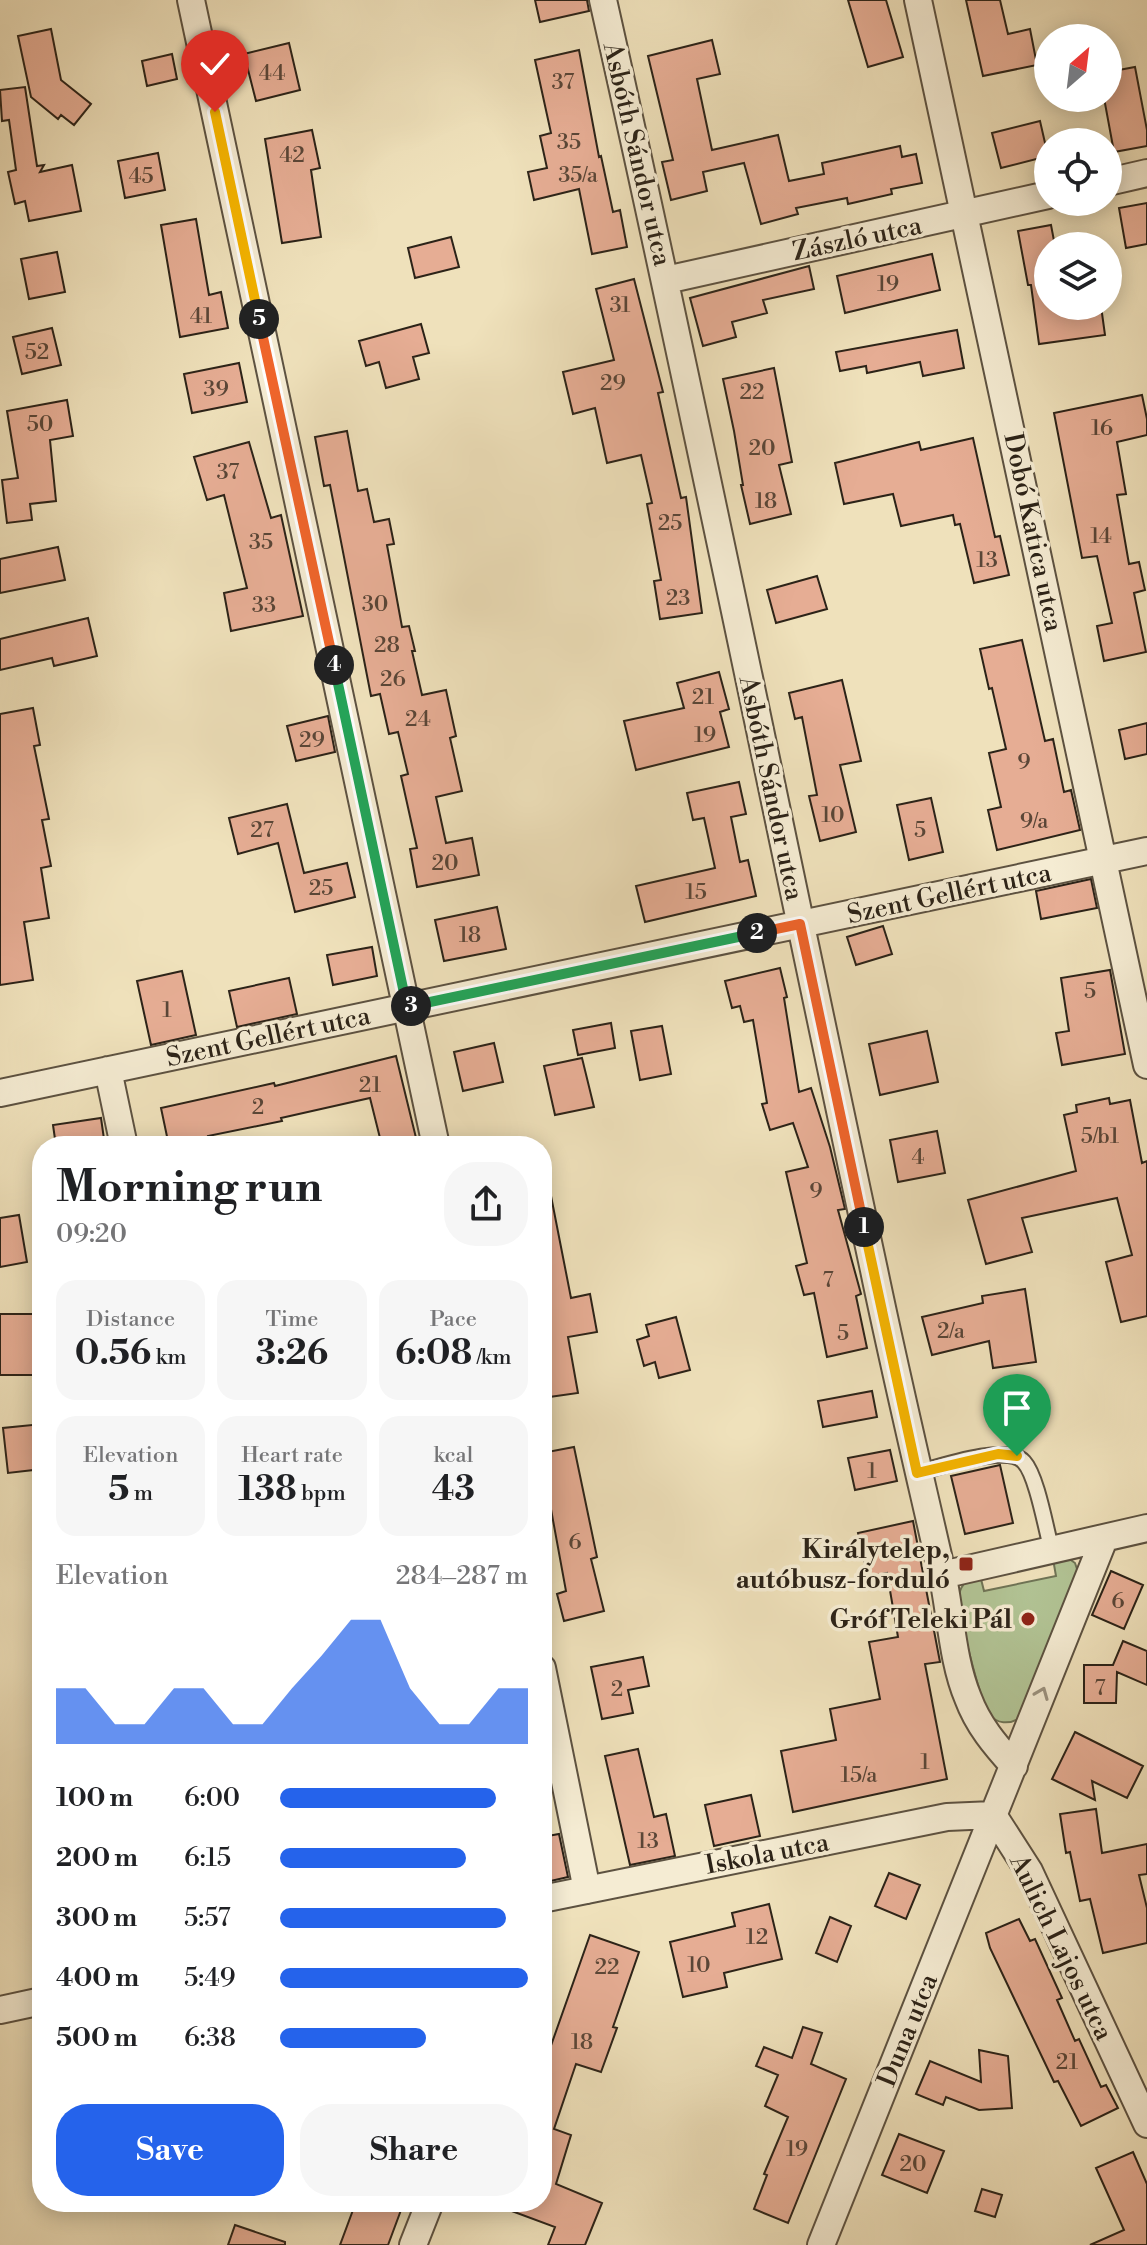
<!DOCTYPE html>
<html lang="en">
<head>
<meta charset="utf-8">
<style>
	body { margin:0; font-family:"Libre Bodoni",serif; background:#f6f6f6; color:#202124; height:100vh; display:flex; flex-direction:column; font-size:30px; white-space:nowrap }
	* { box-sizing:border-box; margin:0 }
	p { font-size:26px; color:#757577 }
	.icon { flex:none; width:44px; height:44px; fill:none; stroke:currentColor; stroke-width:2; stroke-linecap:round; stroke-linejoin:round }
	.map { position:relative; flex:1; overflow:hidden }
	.sheet { position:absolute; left:32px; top:1136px; width:520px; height:1076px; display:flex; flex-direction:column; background:#fff; border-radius:32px; box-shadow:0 4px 20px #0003 }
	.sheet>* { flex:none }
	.needle { width:52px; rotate:28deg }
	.tools { position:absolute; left:1034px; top:24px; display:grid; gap:16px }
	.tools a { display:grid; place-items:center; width:88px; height:88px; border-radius:50%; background:#fff; box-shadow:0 4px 20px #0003; font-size:40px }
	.pin { position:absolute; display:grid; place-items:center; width:68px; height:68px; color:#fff; margin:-82px -34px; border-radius:50% 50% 50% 0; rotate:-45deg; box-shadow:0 0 8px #0007 }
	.pin .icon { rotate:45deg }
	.km { position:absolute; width:40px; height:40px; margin:-20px; border-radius:50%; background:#222; color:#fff; font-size:22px; line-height:40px; text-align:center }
	.round { display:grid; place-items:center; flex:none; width:84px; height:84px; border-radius:32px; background:#f6f6f6 }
	.overview { display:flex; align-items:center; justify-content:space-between; height:136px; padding:0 24px }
	h1 { font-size:44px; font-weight:800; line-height:60px }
	.stats { display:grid; grid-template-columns:repeat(3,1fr); gap:12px; height:136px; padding:8px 24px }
	.stats div { display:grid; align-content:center; border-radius:20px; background:#f6f6f6; text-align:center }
	.stats b { font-size:34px; font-weight:800 }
	.stats small { font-size:22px; font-weight:400 }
	.stats p { font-size:22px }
	.chart { height:224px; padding:16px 24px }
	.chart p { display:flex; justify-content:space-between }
	.chart svg { width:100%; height:144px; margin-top:8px; fill:#2563eb; opacity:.7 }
	.cta { display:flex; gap:16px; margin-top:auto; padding:16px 24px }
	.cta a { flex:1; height:92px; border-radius:32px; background:#2563eb; color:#fff; font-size:32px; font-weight:800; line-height:92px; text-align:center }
	.cta a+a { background:#f6f6f6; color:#202124 }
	ul { padding:0 24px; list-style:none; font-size:26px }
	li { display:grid; grid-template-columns:128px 96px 1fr; align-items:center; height:60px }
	li i { height:20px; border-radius:10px; background:#2563eb }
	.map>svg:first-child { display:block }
	.green { fill:#b2c495; stroke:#6f7456; stroke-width:2 }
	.building { fill:#e6ad94; stroke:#2c2318; stroke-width:2 }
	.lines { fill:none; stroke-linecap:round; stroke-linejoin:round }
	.service-casing { stroke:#5d5241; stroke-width:18 }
	.minor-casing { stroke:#5d5241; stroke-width:30 }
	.service { stroke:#f5ecd3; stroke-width:14 }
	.minor { stroke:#f5ecd3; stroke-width:26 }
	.oneway { stroke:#9b927f }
	.split-1-casing { stroke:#fff; stroke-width:16 }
	.split-2-casing { stroke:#fff; stroke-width:16 }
	.split-3-casing { stroke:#fff; stroke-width:16 }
	.split-4-casing { stroke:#fff; stroke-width:16 }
	.split-5-casing { stroke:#fff; stroke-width:16 }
	.split-6-casing { stroke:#fff; stroke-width:16 }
	.split-1 { stroke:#f5b400; stroke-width:10 }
	.split-2 { stroke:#f0652b; stroke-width:10 }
	.split-3 { stroke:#22a559; stroke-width:10 }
	.split-4 { stroke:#22a559; stroke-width:10 }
	.split-5 { stroke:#f0652b; stroke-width:10 }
	.split-6 { stroke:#f5b400; stroke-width:10 }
	.poi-dot { fill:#8f2418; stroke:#f5ecd3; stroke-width:3 }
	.labels { text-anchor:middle; stroke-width:7; stroke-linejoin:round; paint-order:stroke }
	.number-label { font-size:22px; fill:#5a4637 }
	.street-label { font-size:26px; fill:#2c2318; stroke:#f5ecd3 }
	.poi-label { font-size:26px; font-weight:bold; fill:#2c2318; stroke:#f5ecd3; text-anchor:end }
</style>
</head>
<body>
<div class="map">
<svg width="1147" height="2245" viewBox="0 0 1147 2245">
	<rect width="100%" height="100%" fill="#efe1bb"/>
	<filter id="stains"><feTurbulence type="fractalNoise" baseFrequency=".0025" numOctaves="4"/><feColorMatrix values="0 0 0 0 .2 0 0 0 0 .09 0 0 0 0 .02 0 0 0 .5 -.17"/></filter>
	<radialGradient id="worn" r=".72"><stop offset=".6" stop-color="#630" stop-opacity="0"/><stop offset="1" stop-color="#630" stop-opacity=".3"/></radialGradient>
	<path class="green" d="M1068 1558 1075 1563 1078 1572 1018 1719C1009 1724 997 1724 990 1715 981 1705 956 1607 959 1595 961 1583 969 1578 980 1575L984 1591 1056 1576 1053 1559Z"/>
	<path class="building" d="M535 0H587L589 11 540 22Z
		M848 0H886L903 57 868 67Z
		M966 0H1000L1008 34 1030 29 1037 65 983 76Z
		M51 29 61 80 91 104 74 125 61 115 58 119 31 97 18 36Z
		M712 40 720 74 697 79 712 150 778 135 789 181 824 174 822 163 900 146 902 157 916 154 922 183 891 189 892 194 848 204 847 198 796 208 798 214 761 224 744 163 703 172 707 191 671 200 662 162 673 160 648 56Z
		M289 43 300 90 256 101 244 54Z
		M579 50 599 157 601 156 613 212 620 210 627 247 592 254 579 189 534 200 528 172 547 168 540 136 551 133 535 60Z
		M172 54 177 79 147 86 142 61Z
		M1135 67 1147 130V146L1114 152 1104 98H1108V72Z
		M25 87 37 166 44 165 40 172 72 165 81 211 29 221 25 201 15 204 8 172 16 170 9 120 2 121 0 90Z
		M1040 121 1048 156 1001 168 992 133Z
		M312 130 320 168 311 170 321 237 282 243 265 139Z
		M158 153 165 190 125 198 118 161Z
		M1147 203V244L1126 248 1119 208Z
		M196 219 209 295 221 292 228 328 180 337 161 225Z
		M1051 225 1055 246H1048V306H1101L1105 335 1039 344 1031 285H1028L1018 231Z
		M451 237 459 267 415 278 408 248Z
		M57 252 65 292 29 299 21 259Z
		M932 254 940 290 845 313 837 276Z
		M809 266 814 289 763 300 767 313 732 322 736 337 703 346 690 298Z
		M634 279 663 392 658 393 681 498 686 497 702 613 660 619 654 581 661 580 647 504 652 503 641 455 607 463 595 408 573 414 563 372 614 360 596 289Z
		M421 324 429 353 413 357 419 379 386 388 379 362 366 366 359 341Z
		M52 328 61 365 22 374 13 337Z
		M957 330 964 368 923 376 920 362 867 373 866 366 840 371 836 352Z
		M239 363 247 402 192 413 184 374Z
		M774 368 792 462 779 465 791 514 750 524 741 485H743L734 431 723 379Z
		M1142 395 1147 419V435L1117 442 1126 494 1117 495 1129 564 1139 562 1145 590 1134 593 1146 652 1104 661 1097 626 1112 623 1097 556 1082 558 1054 413Z
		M67 400 73 436 50 440 56 501 30 504 32 520 7 523 2 480 18 478 7 411Z
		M347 431 358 491 367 489 374 522 389 519 394 544 387 545 402 627 409 626 415 651H412L422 695 446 690 456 736 450 738 462 791 436 797 446 843 472 838 479 875 417 887 410 849 417 848 401 776 408 774 398 732 389 734 380 694 371 696 330 485 324 486 315 437Z
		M973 438 995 537 1000 536 1009 575 974 583 960 524 955 525 953 515 901 526 893 494 844 504 835 463 919 442 921 450Z
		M249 442 271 518 281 515 303 616 231 631 224 593 247 588 224 495 207 500 194 457Z
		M58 547 65 580 0 593V559Z
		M817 576 827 609 776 623 767 590Z
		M88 618 97 656 54 666 52 658 0 670V639Z
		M1022 640 1045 741 1053 739 1064 792 1071 790 1080 830 997 850 988 810 1001 807 989 753 1006 749 992 688 989 689 980 649Z
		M719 672 729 709 720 712 729 747 636 770 624 721 684 708 677 683Z
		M842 680 861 761 840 765 856 832 820 841 809 796 817 795 802 717 795 719 789 693Z
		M33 708 40 745 34 746 49 819 42 820 51 866 41 868 49 918 24 922 33 980 0 985V714Z
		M328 716 335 752 296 761 287 726Z
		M1147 723V754L1125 759 1119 730Z
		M739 782 746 814 731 817 740 862 748 860 756 896 645 922 636 886 715 868 704 818 693 820 687 793Z
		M931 798 943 852 909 860 897 805Z
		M287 804 304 873 347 863 355 897 295 912 278 843 238 854 229 818Z
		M1091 879 1097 908 1041 919 1036 891Z
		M497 907 506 949 444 961 435 920Z
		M883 926 892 954 856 965 847 937Z
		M372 947 377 976 333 985 327 955Z
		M780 968 787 997 784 998 799 1092 811 1088 830 1147 845 1209 838 1210 861 1294 856 1296 867 1348 827 1357 814 1293 804 1295 796 1266 807 1263 786 1172 808 1167 793 1123 770 1130 762 1104 767 1103 753 1020 744 1022 740 1006 732 1008 725 981Z
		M1110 970 1125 1054 1062 1065 1056 1033 1069 1031 1061 978Z
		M182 971 196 1035 151 1045 137 981Z
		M289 978 297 1014 237 1027 229 991Z
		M611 1023 615 1048 578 1055 573 1030Z
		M662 1026 671 1074 640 1080 631 1031Z
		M927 1031 938 1082 880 1095 869 1044Z
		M494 1043 503 1082 463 1091 454 1052Z
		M396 1056 418 1146H382L370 1098 281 1118 282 1121 208 1136 209 1142 191 1146H169L161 1108 274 1083 275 1086Z
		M582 1058 594 1107 555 1115 544 1066Z
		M1109 1098 1110 1104 1130 1100 1142 1163 1147 1161V1316L1121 1322 1106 1262 1132 1255 1117 1198 1022 1218 1032 1252 986 1264 968 1200 1076 1171 1064 1115 1077 1112 1076 1105Z
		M101 1118 105 1146H56L53 1125Z
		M937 1131 945 1173 898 1182 890 1140Z
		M551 1196 571 1298 590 1294 597 1332 568 1337 578 1393 542 1398V1197Z
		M19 1215 27 1262 0 1267V1218Z
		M1025 1289 1036 1362 993 1368 989 1341 932 1355 922 1317 983 1303 982 1296Z
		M0 1314H34V1375H0Z
		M676 1317 690 1370 659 1378 655 1362 644 1366 637 1340 649 1336 646 1325Z
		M872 1391 877 1417 823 1427 818 1401Z
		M42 1424V1469L8 1473 3 1428Z
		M574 1447 597 1557 591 1559 604 1611 564 1621 557 1594 566 1591 548 1493 542 1494V1453Z
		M890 1450 897 1481 855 1490 848 1458Z
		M1000 1465 1013 1523 965 1534 951 1476Z
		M913 1521 940 1662 925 1664 947 1779 793 1812 781 1751 836 1740 830 1709 880 1699 869 1642 898 1637 887 1573 868 1577 858 1533Z
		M1111 1571 1143 1585 1124 1629 1092 1615Z
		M1123 1641 1147 1651V1685L1117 1672 1116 1703H1084V1665H1113Z
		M643 1657 649 1686 628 1690 633 1713 602 1719 591 1667Z
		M1075 1732 1143 1766 1127 1798 1092 1781 1095 1800 1052 1779Z
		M638 1749 654 1817 666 1814 675 1856 630 1865 605 1756Z
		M751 1795 760 1836 714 1846 705 1805Z
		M1096 1809 1102 1853 1147 1844V1874L1139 1875 1147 1908V1943L1103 1953 1090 1899 1080 1901 1070 1852 1066 1853 1060 1814Z
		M559 1834 568 1877 542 1883V1837Z
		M889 1873 920 1885 906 1919 875 1906Z
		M769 1904 782 1959 724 1973 727 1987 683 1997 670 1942 735 1926 732 1913Z
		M830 1917 851 1926 837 1962 816 1953Z
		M1019 1919 1030 1941 1035 1939 1062 1998 1057 2000 1075 2041 1079 2039 1101 2087 1106 2085 1118 2108 1081 2126 1058 2081 1054 2082 990 1948 986 1933Z
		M590 1935 639 1952 613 2027 617 2028 601 2072 576 2064 554 2129 571 2135 556 2184 602 2203 585 2245H548L555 2227 493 2204 542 2202V2071Z
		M803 2027 822 2033 811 2064 846 2079 788 2223 754 2209 767 2175 764 2174 788 2117 765 2106 778 2075 756 2066 764 2047 792 2058Z
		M979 2050 1008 2056 1012 2108 979 2110 946 2097 943 2105 916 2094 930 2061 981 2082Z
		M899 2134 944 2151 927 2193 882 2175Z
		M1133 2152 1147 2184V2245H1090L1124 2230 1096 2168Z
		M982 2189 1002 2195 995 2217 975 2211Z
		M356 2202H404L388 2245H340Z
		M235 2225 285 2242V2245H228Z"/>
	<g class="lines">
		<defs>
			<path id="service" d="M917 1473C939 1467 1008 1443 1024 1462 1037 1476 1046 1530 1052 1551"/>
			<path id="minor" d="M191 0 436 1146
				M603 0C698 422 783 847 874 1270 895 1371 919 1472 942 1573 951 1614 952 1660 968 1698 978 1725 995 1745 1014 1766
				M918 0 1147 1065
				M1108 182 1147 173
				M666 280 1048 195
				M108 1070 124 1146
				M0 1093 1147 851
				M942 1575 1147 1528
				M542 1668 587 1890
				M993 1815 1029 1871 1147 2124
				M542 1899 947 1817 993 1815
				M0 2010 42 2001
				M413 2245 430 2202
				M821 2245 1104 1539"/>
		</defs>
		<use href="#service" class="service-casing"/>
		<use href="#minor" class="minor-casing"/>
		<use href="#service" class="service"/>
		<use href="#minor" class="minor"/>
	</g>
	<defs><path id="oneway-chevron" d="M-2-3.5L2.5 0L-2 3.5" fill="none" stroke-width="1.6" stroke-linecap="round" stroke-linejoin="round" transform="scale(2)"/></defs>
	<use class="oneway" href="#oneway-chevron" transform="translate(1042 1693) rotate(-68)"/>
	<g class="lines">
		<defs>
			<path id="split-1" d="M864 1227 917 1473 998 1454 1017 1456"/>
			<path id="split-2" d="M757 933 800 924 864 1227"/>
			<path id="split-3" d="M411 1006 757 933"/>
			<path id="split-4" d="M334 665 407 1007 411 1006"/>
			<path id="split-5" d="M259 319 334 665"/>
			<path id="split-6" d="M215 112 259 319"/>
		</defs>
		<use href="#split-1" class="split-1-casing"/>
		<use href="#split-2" class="split-2-casing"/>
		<use href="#split-3" class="split-3-casing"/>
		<use href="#split-4" class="split-4-casing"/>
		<use href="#split-5" class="split-5-casing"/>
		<use href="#split-6" class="split-6-casing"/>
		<use href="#split-1" class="split-1"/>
		<use href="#split-2" class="split-2"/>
		<use href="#split-3" class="split-3"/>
		<use href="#split-4" class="split-4"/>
		<use href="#split-5" class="split-5"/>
		<use href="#split-6" class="split-6"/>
	</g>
	<g class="poi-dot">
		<rect x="958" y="1556" width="16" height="16" rx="4"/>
		<circle cx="1028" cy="1619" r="8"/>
	</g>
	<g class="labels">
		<g class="number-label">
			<text x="272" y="80">44</text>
			<text x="563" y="89">37</text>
			<text x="569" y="149">35</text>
			<text x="292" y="162">42</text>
			<text x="578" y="182">35/a</text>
			<text x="141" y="183">45</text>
			<text x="888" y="291">19</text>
			<text x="620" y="312">31</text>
			<text x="201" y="323">41</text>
			<text x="37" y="359">52</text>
			<text x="613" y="390">29</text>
			<text x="216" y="396">39</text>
			<text x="752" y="399">22</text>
			<text x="40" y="431">50</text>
			<text x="1102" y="435">16</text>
			<text x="762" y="455">20</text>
			<text x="228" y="479">37</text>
			<text x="766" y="508">18</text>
			<text x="670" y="530">25</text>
			<text x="1101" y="543">14</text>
			<text x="261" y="549">35</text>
			<text x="987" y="567">13</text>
			<text x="678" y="605">23</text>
			<text x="375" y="611">30</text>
			<text x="264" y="612">33</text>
			<text x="387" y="652">28</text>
			<text x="393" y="686">26</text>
			<text x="703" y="704">21</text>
			<text x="418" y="726">24</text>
			<text x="705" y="742">19</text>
			<text x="312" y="747">29</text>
			<text x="1024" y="769">9</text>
			<text x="833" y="822">10</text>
			<text x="1034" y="828">9/a</text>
			<text x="262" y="837">27</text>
			<text x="920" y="837">5</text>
			<text x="445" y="870">20</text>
			<text x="321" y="895">25</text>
			<text x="696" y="899">15</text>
			<text x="470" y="942">18</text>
			<text x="1090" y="998">5</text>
			<text x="167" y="1017">1</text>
			<text x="370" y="1092">21</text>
			<text x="258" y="1114">2</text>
			<text x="1100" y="1143">5/b1</text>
			<text x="918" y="1164">4</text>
			<text x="816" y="1198">9</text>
			<text x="828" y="1287">7</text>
			<text x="951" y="1338">2/a</text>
			<text x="843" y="1340">5</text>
			<text x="872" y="1478">1</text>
			<text x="575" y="1549">6</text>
			<text x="1118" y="1608">6</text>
			<text x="1100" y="1695">7</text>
			<text x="617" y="1696">2</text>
			<text x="925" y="1769">1</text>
			<text x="859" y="1782">15/a</text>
			<text x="648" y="1848">13</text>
			<text x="757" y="1944">12</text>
			<text x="699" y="1972">10</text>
			<text x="607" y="1974">22</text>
			<text x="582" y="2049">18</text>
			<text x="1067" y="2069">21</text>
			<text x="797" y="2156">19</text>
			<text x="913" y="2171">20</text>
		</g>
		<g class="street-label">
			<text transform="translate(638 154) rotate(77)" y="9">Asbóth Sándor utca</text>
			<text transform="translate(857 238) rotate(-12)" y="9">Zászló utca</text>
			<text transform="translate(1034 532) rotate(78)" y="9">Dobó Katica utca</text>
			<text transform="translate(772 788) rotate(78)" y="9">Asbóth Sándor utca</text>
			<text transform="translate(949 893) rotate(-12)" y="9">Szent Gellért utca</text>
			<text transform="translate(268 1036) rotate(-12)" y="9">Szent Gellért utca</text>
			<text transform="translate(767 1853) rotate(-11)" y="9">Iskola utca</text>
			<text transform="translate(1062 1947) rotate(64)" y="9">Aulich Lajos utca</text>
			<text transform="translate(907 2030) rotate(-68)" y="9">Duna utca</text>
		</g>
		<g class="poi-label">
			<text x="950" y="1558">Királytelep,<tspan x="950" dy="30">autóbusz-forduló</tspan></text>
			<text x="1012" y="1628">Gróf Teleki Pál</text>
		</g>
	</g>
	<rect width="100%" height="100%" filter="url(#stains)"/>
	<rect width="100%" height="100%" fill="url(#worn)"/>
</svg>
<div class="tools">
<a><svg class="needle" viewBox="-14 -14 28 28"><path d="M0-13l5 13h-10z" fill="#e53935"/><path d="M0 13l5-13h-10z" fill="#757577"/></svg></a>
<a><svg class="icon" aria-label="locate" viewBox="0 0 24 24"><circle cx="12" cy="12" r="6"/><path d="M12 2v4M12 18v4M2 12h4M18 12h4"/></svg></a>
<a><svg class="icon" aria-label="layers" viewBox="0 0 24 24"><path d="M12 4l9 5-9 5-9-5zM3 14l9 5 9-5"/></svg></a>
</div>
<div class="pin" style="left:1017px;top:1456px;background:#1e9e55"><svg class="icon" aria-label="arrive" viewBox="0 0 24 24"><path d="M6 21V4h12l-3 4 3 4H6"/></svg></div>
<div class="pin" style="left:215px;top:112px;background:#d93025"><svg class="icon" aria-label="check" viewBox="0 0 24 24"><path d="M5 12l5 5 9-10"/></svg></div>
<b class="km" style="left:864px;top:1227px">1</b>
<b class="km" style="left:757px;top:933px">2</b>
<b class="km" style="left:411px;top:1006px">3</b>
<b class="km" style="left:334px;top:665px">4</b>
<b class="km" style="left:259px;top:319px">5</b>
<section class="sheet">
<div class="overview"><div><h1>Morning run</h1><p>09:20</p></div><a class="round"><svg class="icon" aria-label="share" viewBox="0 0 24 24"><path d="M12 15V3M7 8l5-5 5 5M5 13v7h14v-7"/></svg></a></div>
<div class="stats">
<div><p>Distance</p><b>0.56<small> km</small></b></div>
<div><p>Time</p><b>3:26</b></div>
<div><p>Pace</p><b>6:08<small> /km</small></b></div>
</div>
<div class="stats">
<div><p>Elevation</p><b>5<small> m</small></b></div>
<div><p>Heart rate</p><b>138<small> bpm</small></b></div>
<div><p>kcal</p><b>43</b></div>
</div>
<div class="chart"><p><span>Elevation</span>284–287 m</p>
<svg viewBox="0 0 160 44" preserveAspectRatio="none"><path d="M0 44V27L10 27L20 38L30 38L40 27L50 27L60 38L70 38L80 27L90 17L100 6L110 6L120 27L130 38L140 38L150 27L160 27V44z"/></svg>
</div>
<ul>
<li><b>100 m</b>6:00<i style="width:87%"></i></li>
<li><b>200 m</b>6:15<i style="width:75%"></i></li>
<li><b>300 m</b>5:57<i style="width:91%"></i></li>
<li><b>400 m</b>5:49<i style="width:100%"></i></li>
<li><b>500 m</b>6:38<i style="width:59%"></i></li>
</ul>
<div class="cta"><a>Save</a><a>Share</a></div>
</section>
</div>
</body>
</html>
